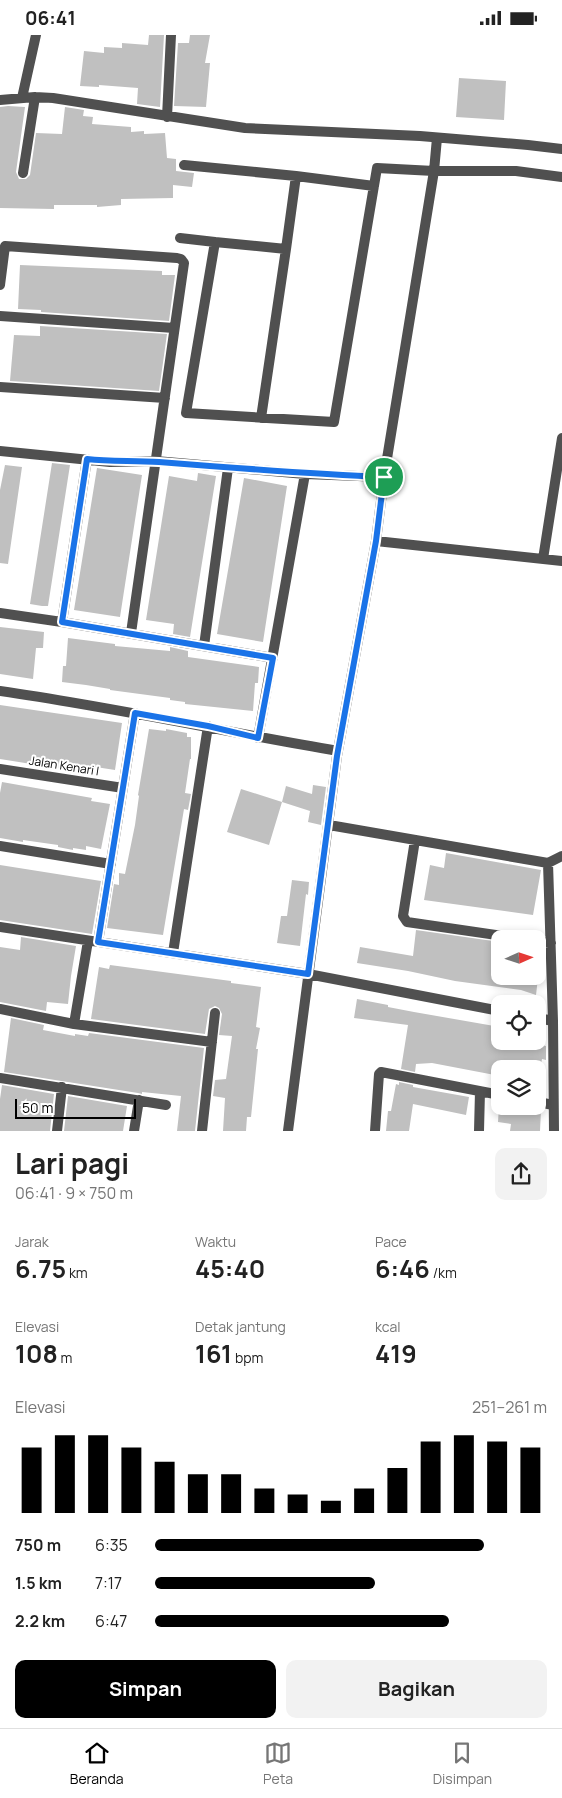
<!DOCTYPE html>
<html lang="id">
<head>
<meta charset="utf-8">
<style>
	body { margin:0; font-family:Manrope,sans-serif; background:#f2f2f2; color:#222; height:100vh; display:flex; flex-direction:column; font-size:19px; white-space:nowrap }
	* { box-sizing:border-box; margin:0 }
	p { font-size:16px; color:#767676 }
	.icon { flex:none; width:28px; height:28px; fill:none; stroke:currentColor; stroke-width:2; stroke-linecap:round; stroke-linejoin:round }
	.map { position:relative; height:1096px; overflow:hidden }
	.drawer { display:flex; flex-direction:column; background:#fff; flex:1 }
	.drawer>* { flex:none }
	.needle { width:32px; rotate:87deg }
	.buttons { position:absolute; left:491px; top:895px; display:grid; gap:10px }
	.buttons a { display:grid; place-items:center; width:55px; height:55px; border-radius:10px; background:#fff; box-shadow:0 2px 8px #0003; font-size:25px }
	.scale { position:absolute; left:15px; bottom:12px; width:121px; box-sizing:border-box; padding-left:5px; border:2px solid #000; border-top:0; font-size:14px; line-height:18px; white-space:nowrap; color:#000; -webkit-text-stroke:4px #fff; paint-order:stroke }
	.pin { position:absolute; display:grid; place-items:center; width:42px; height:42px; color:#fff; margin:-21px; border:2px solid #fff; border-radius:50%; box-shadow:0 1px 5px #0007 }
	.round { display:grid; place-items:center; flex:none; width:52px; height:52px; border-radius:10px; background:#f2f2f2 }
	.overview { display:flex; align-items:center; justify-content:space-between; height:85px; padding:0 15px }
	h1 { font-size:28px; font-weight:700; line-height:38px }
	.stats { display:grid; grid-template-columns:repeat(3,1fr); gap:8px; height:85px; padding:5px 15px }
	.stats div { display:grid; align-content:center }
	.stats b { font-size:25px; font-weight:700 }
	.stats small { font-size:14px; font-weight:400 }
	.stats p { font-size:14px }
	.chart { height:140px; padding:10px 15px }
	.chart p { display:flex; justify-content:space-between }
	.chart svg { width:100%; height:90px; margin-top:5px; stroke:#000; stroke-width:6 }
	.cta { display:flex; gap:10px; margin-top:auto; padding:10px 15px }
	.cta a { flex:1; height:58px; border-radius:10px; background:#000; color:#fff; font-size:20px; font-weight:700; line-height:58px; text-align:center }
	.cta a+a { background:#f2f2f2; color:#222 }
	ul { padding:0 15px; list-style:none; font-size:16px }
	li { display:grid; grid-template-columns:80px 60px 1fr; align-items:center; height:38px }
	li i { height:12px; border-radius:6px; background:#000 }
	.status { display:flex; justify-content:space-between; align-items:center; height:35px; padding:0 25px; background:#fff; direction:ltr }
	.status svg { height:14px; fill:currentColor }
	.tab-bar { display:flex; justify-content:space-around; align-items:center; height:70px; border-top:1px solid #e0e0e0; background:#fff; font-size:14px; color:#767676 }
	.tab-bar a { display:grid; justify-items:center; gap:2px }
	.tab-bar .active { color:#000 }
	.map>svg:first-child { display:block }
	.building { fill:#c0c0c0 }
	.lines { fill:none; stroke-linecap:round; stroke-linejoin:round }
	.minor { stroke:#505050; stroke-width:10 }
	.route-casing { stroke:#fff; stroke-width:10 }
	.route { stroke:#1a73e8; stroke-width:6 }
	.labels { text-anchor:middle; stroke-width:4; stroke-linejoin:round; paint-order:stroke }
	.street-label { font-size:12px; fill:#000; stroke:#fff }
</style>
</head>
<body>
<div class="status"><b>06:41</b><svg viewBox="0 0 49 12"><path d="M0 12V9h3v3zM5 12V6h3v6zM10 12V3h3v9zM15 12V0h3v12zM26 1h20v11H26zM47 4h2v5h-2z"/></svg></div>
<div class="map">
<svg width="562" height="1096" viewBox="0 0 562 1096">
	<rect width="100%" height="100%" fill="#fff"/>
	<path class="building" d="M149 0H164L160 72 137 69 138 53 99 50V52L80 51 84 16 104 18V12L122 13V8L148 10Z
		M190 0H210L205 28H210L206 72 174 71 178 8H189Z
		M459 43 506 46 504 85 456 82Z
		M8 71 25 72 16 137 19 144H26L30 140 36 98 62 99 65 72 84 75 83 81 93 82 92 89 131 92V97L144 96V99L165 98 167 123 176 124V136L194 138 192 152 173 150V163L121 164V170L97 172V170H54V174L0 173V72Z
		M20 230 162 236V240H175L169 286 41 277V275L18 274Z
		M40 291 167 299 159 356 10 346 14 300 40 301Z
		M52 428 70 430 48 571H42L30 569Z
		M5 430 22 432 8 529 0 528V455Z
		M97 433 142 440 120 582 74 575Z
		M198 438 216 441 190 602 173 599 174 589 146 585 169 441 197 446Z
		M244 443 287 451 263 607 217 599Z
		M0 592 44 597 43 613H36L33 644 0 639Z
		M68 603 115 609V611L170 616V612L188 616V622L259 632 258 648H255L253 676 185 669V667L170 665V663L110 655V654L86 650 62 647 63 631H66Z
		M0 670 122 688 115 735 70 728 69 735 0 724Z
		M149 694 166 696V694L187 698V702H191V724H190L185 758 191 759 188 775 184 774 163 900 107 893 114 849 119 850V838L125 839 135 790 139 761 138 760Z
		M2 747 92 763 91 766 110 769 101 814 86 811V815L73 813V815L58 812V810L23 805V807L0 803V758Z
		M313 750 326 752 321 790 308 787 310 776 282 767 286 751 312 759Z
		M241 754 282 767 269 810 227 797Z
		M446 818 541 835 533 880 424 865 430 830 444 833Z
		M0 830 101 846 92 899 0 885Z
		M292 845 309 847 308 860 306 859 300 911 277 908 281 881H287Z
		M416 895 500 907V941L538 943 536 960 521 955 455 946 408 936 357 928 360 912 413 921Z
		M21 902 76 911 71 941 68 969 47 967 46 976 0 967V912L20 915Z
		M110 930 231 946V948L261 952 256 992 260 993 256 1014H258L251 1082H247L246 1096H223L225 1063 213 1061 215 1045 226 1044 232 1001 219 1000 222 979 219 973 215 971 209 974 205 999 91 984 99 932 109 934Z
		M357 964 388 970V972L414 977 500 992V1006H541V1010L546 1011V1025L542 1024 540 1034H500V1041L432 1028 416 1029 415 1037 401 1034 408 990 354 983Z
		M11 983 44 990 43 995 75 1001V999L88 1001 89 998 204 1013 195 1096H177L181 1061 142 1057V1059L138 1058 4 1037Z
		M399 1047 413 1050V1052L469 1062 466 1080 413 1069 409 1096H386L388 1076H391L396 1049 399 1050Z
		M2 1050 54 1059 50 1096H0V1064Z
		M68 1061 127 1071 123 1096H64Z
		M499 1071H533V1073L541 1075 540 1096H510L511 1089 498 1087Z"/>
	<g class="lines">
		<path class="minor" d="M22 63 36 0
			M0 65 35 62 53 63 245 93 420 101 528 110 562 114
			M167 82 171 0
			M184 130 296 141
			M23 138 35 62
			M180 203 215 207
			M286 214 296 141 374 151
			M0 250 5 211 177 223 181 224 184 228 131 598
			M0 281 174 293
			M0 352 165 363
			M261 383 286 214 215 207 186 378 334 387 377 133 434 136 437 103
			M0 416 110 427 156 426 305 439 384 442
			M376 506 562 526
			M543 524 562 403
			M0 578 62 587 273 623
			M62 587 87 424
			M204 611 228 433
			M0 656C113 672 225 697 338 716
			M258 703 305 439
			M0 734 123 753
			M329 790 548 828 562 821
			M415 805 403 881 407 887 524 904
			M0 811 111 829
			M548 828 553 986 554 1096
			M0 892 308 939 500 976
			M538 906 551 908
			M98 907 135 678
			M173 918 208 691
			M0 974 74 989 212 1007
			M538 983 553 986
			M74 989 88 906
			M0 1043 166 1070
			M538 1067 553 1070
			M57 1096 62 1052
			M134 1096 139 1065
			M202 1096 215 978
			M288 1096 337 721 376 506 384 442 434 136H516L562 142
			M375 1096 379 1039 381 1037 500 1060
			M479 1096 480 1056"/>
	</g>
	<g class="lines">
		<defs>
			<path id="route" d="M87 424C111 427 135 425 159 427 234 433 309 439 384 442L376 506 337 721 308 939 98 907 135 678 208 691 258 703 273 623 62 587Z"/>
		</defs>
		<use href="#route" class="route-casing"/>
		<use href="#route" class="route"/>
	</g>
	<g class="labels">
		<g class="street-label">
			<text transform="translate(64 731) rotate(9)" y="4">Jalan Kenari I</text>
		</g>
	</g>
</svg>
<div class="buttons">
<a><svg class="needle" viewBox="-14 -14 28 28"><path d="M0-13l5 13h-10z" fill="#e53935"/><path d="M0 13l5-13h-10z" fill="#767676"/></svg></a>
<a><svg class="icon" aria-label="locate" viewBox="0 0 24 24"><circle cx="12" cy="12" r="6"/><path d="M12 2v4M12 18v4M2 12h4M18 12h4"/></svg></a>
<a><svg class="icon" aria-label="layers" viewBox="0 0 24 24"><path d="M12 4l9 5-9 5-9-5zM3 14l9 5 9-5"/></svg></a>
</div>
<div class="scale">50 m</div>
<div class="pin" style="left:384px;top:442px;background:#1e9e55"><svg class="icon" aria-label="arrive" viewBox="0 0 24 24"><path d="M6 21V4h12l-3 4 3 4H6"/></svg></div>
</div>
<section class="drawer">
<div class="overview"><div><h1>Lari pagi</h1><p>06:41 · 9 × 750 m</p></div><a class="round"><svg class="icon" aria-label="share" viewBox="0 0 24 24"><path d="M12 15V3M7 8l5-5 5 5M5 13v7h14v-7"/></svg></a></div>
<div class="stats">
<div><p>Jarak</p><b>6.75<small> km</small></b></div>
<div><p>Waktu</p><b>45:40</b></div>
<div><p>Pace</p><b>6:46<small> /km</small></b></div>
</div>
<div class="stats">
<div><p>Elevasi</p><b>108<small> m</small></b></div>
<div><p>Detak jantung</p><b>161<small> bpm</small></b></div>
<div><p>kcal</p><b>419</b></div>
</div>
<div class="chart"><p><span>Elevasi</span>251–261 m</p>
<svg viewBox="0 0 160 44" preserveAspectRatio="none"><path d="M5 44V12M15 44V6M25 44V6M35 44V12M45 44V19M55 44V25M65 44V25M75 44V32M85 44V35M95 44V38M105 44V32M115 44V22M125 44V9M135 44V6M145 44V9M155 44V12"/></svg>
</div>
<ul>
<li><b>750 m</b>6:35<i style="width:84%"></i></li>
<li><b>1.5 km</b>7:17<i style="width:56%"></i></li>
<li><b>2.2 km</b>6:47<i style="width:75%"></i></li>
</ul>
<div class="cta"><a>Simpan</a><a>Bagikan</a></div>
</section>
<nav class="tab-bar">
<a class="active"><svg class="icon" aria-label="home" viewBox="0 0 24 24"><path d="M3 11l9-7 9 7M6 9v11h12V9"/></svg>Beranda</a>
<a><svg class="icon" aria-label="map" viewBox="0 0 24 24"><path d="M3 6l6-2 6 2 6-2v14l-6 2-6-2-6 2zM9 4v14M15 6v14"/></svg>Peta</a>
<a><svg class="icon" aria-label="saved" viewBox="0 0 24 24"><path d="M7 4h10v16l-5-4-5 4z"/></svg>Disimpan</a>
</nav>
</body>
</html>
